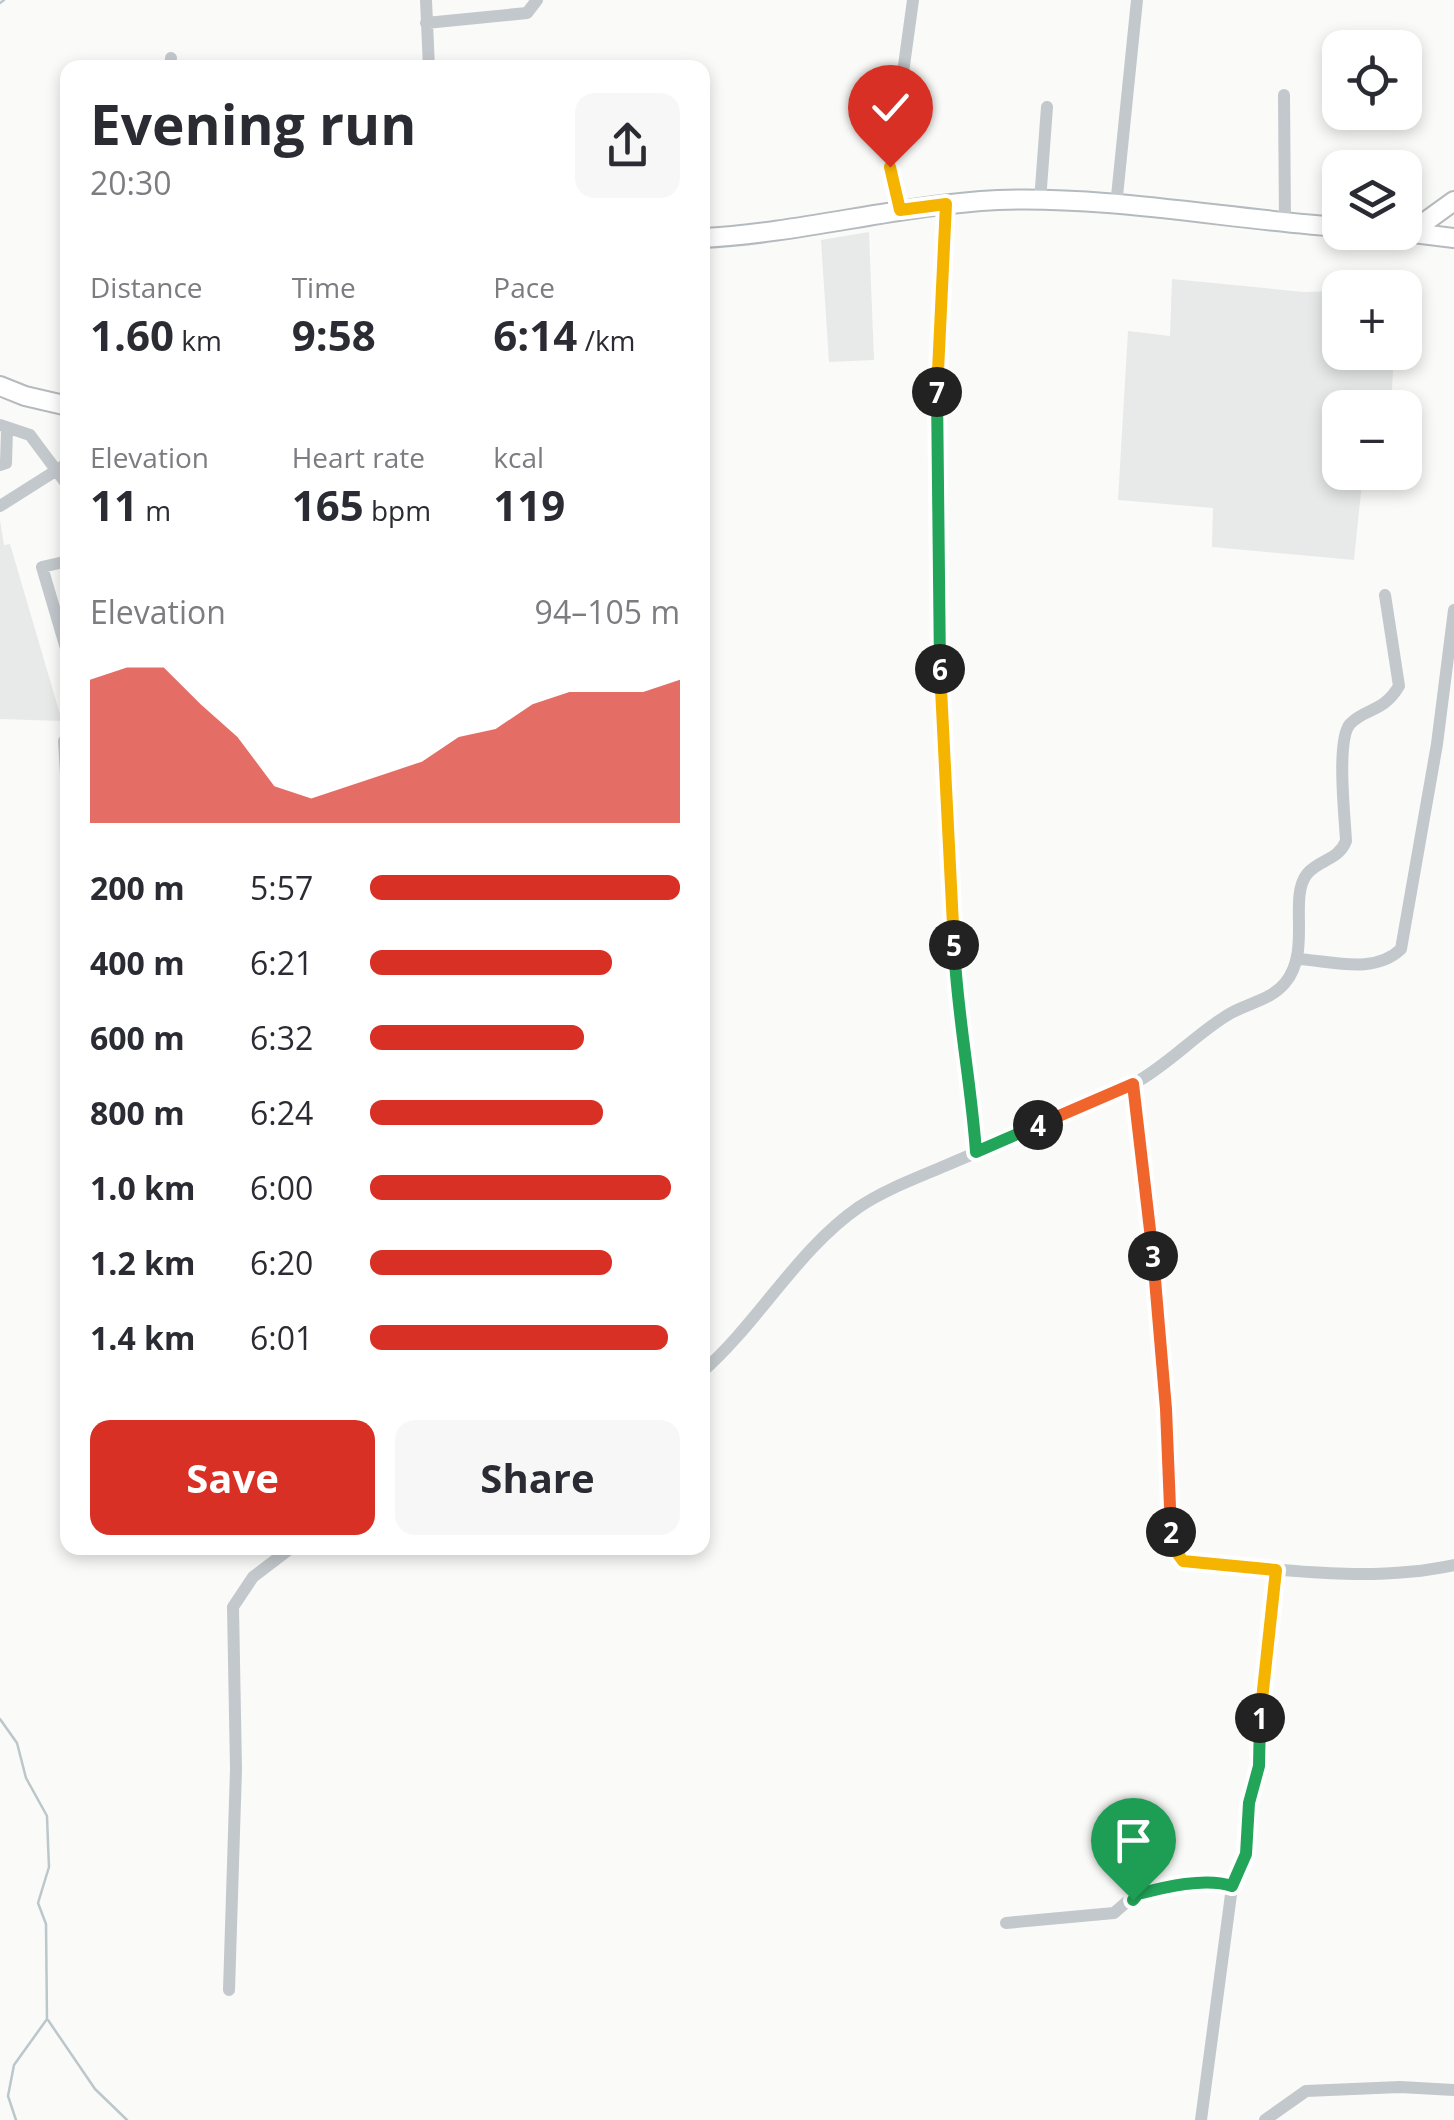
<!DOCTYPE html>
<html lang="en">
<head>
<meta charset="utf-8">
<style>
	body { margin:0; font-family:"Open Sans",sans-serif; background:#f7f7f7; color:#2b2b33; height:100vh; display:flex; flex-direction:column; font-size:38px; white-space:nowrap }
	* { box-sizing:border-box; margin:0 }
	p { font-size:32px; color:#7c7c81 }
	.icon { flex:none; width:55px; height:55px; fill:none; stroke:currentColor; stroke-width:2; stroke-linecap:round; stroke-linejoin:round }
	.map { position:relative; flex:1; overflow:hidden }
	.side { position:absolute; left:60px; top:60px; width:650px; height:1495px; display:flex; flex-direction:column; background:#fff; border-radius:20px; box-shadow:0 5px 15px #0003 }
	.side>* { flex:none }
	.buttons { position:absolute; left:1322px; top:30px; display:grid; gap:20px }
	.buttons a { display:grid; place-items:center; width:100px; height:100px; border-radius:20px; background:#fff; box-shadow:0 5px 15px #0003; font-size:50px }
	.pin { position:absolute; display:grid; place-items:center; width:85px; height:85px; color:#fff; margin:-102px -42px; border-radius:50% 50% 50% 0; rotate:-45deg; box-shadow:0 0 10px #0007 }
	.pin .icon { rotate:45deg }
	.km { position:absolute; width:50px; height:50px; margin:-25px; border-radius:50%; background:#222; color:#fff; font-size:28px; line-height:50px; text-align:center }
	.round { display:grid; place-items:center; flex:none; width:105px; height:105px; border-radius:20px; background:#f7f7f7 }
	.headline { display:flex; align-items:center; justify-content:space-between; height:170px; padding:0 30px }
	h1 { font-size:55px; font-weight:700; line-height:75px }
	.metrics { display:grid; grid-template-columns:repeat(3,1fr); gap:15px; height:170px; padding:10px 30px }
	.metrics div { display:grid; align-content:center }
	.metrics b { font-size:42px; font-weight:700 }
	.metrics small { font-size:28px; font-weight:400 }
	.metrics p { font-size:28px }
	.chart { height:280px; padding:20px 30px }
	.chart p { display:flex; justify-content:space-between }
	.chart svg { width:100%; height:180px; margin-top:10px; fill:#d93025; opacity:.7 }
	.action { display:flex; gap:20px; margin-top:auto; padding:20px 30px }
	.action a { flex:1; height:115px; border-radius:20px; background:#d93025; color:#fff; font-size:40px; font-weight:700; line-height:115px; text-align:center }
	.action a+a { background:#f7f7f7; color:#2b2b33 }
	ul { padding:0 30px; list-style:none; font-size:32px }
	li { display:grid; grid-template-columns:160px 120px 1fr; align-items:center; height:75px }
	li i { height:25px; border-radius:12px; background:#d93025 }
	.map>svg:first-child { display:block }
	.built { fill:#e8e9e9 }
	.lines { fill:none; stroke-linecap:round; stroke-linejoin:round }
	.stream { stroke:#bbc7cb; stroke-width:2.5 }
	.major-casing { stroke:#b5babe; stroke-width:22 }
	.minor { stroke:#c3c8cc; stroke-width:12 }
	.major { stroke:#fff; stroke-width:18 }
	.split-1-casing { stroke:#fff; stroke-width:20 }
	.split-2-casing { stroke:#fff; stroke-width:20 }
	.split-3-casing { stroke:#fff; stroke-width:20 }
	.split-4-casing { stroke:#fff; stroke-width:20 }
	.split-5-casing { stroke:#fff; stroke-width:20 }
	.split-6-casing { stroke:#fff; stroke-width:20 }
	.split-7-casing { stroke:#fff; stroke-width:20 }
	.split-8-casing { stroke:#fff; stroke-width:20 }
	.split-1 { stroke:#22a559; stroke-width:12 }
	.split-2 { stroke:#f5b400; stroke-width:12 }
	.split-3 { stroke:#f0652b; stroke-width:12 }
	.split-4 { stroke:#f0652b; stroke-width:12 }
	.split-5 { stroke:#22a559; stroke-width:12 }
	.split-6 { stroke:#f5b400; stroke-width:12 }
	.split-7 { stroke:#22a559; stroke-width:12 }
	.split-8 { stroke:#f5b400; stroke-width:12 }
</style>
</head>
<body>
<div class="map">
<svg width="1454" height="2120" viewBox="0 0 1454 2120">
	<rect width="100%" height="100%" fill="#fafaf8"/>
	<path class="built" d="M869 232 874 360 829 362 821 240Z
		M1172 279 1304 292 1340 291V352L1394 353 1391 407 1340 408V472L1363 473 1354 560 1212 547 1213 508 1118 500 1128 331 1170 336Z
		M0 520 4 545 10 544 62 721 0 719Z"/>
	<g class="lines">
		<path class="stream" d="M0 3 4 0
			M0 1719 17 1743 26 1778 47 1816 48 1843 49 1867 38 1903 46 1924 47 2019 14 2065 8 2096 16 2120
			M48 2020 95 2089 127 2120"/>
		<defs>
			<path id="major" d="M1405 232 1454 238
				M1411 232 1454 201
				M702 238C802 233 898 205 998 200 1111 196 1227 219 1340 227
				M0 386 25 396 68 406"/>
		</defs>
		<use href="#major" class="major-casing"/>
		<path class="minor" d="M426 0 429 68
			M426 23 527 13 537 0
			M170 68 171 58
			M1284 95 1285 223
			M1040 201 1047 107
			M946 204 936 430 942 604 940 662 957 1004 970 1069 976 1152
			M1116 206 1137 0
			M900 210 890 167 913 0
			M0 425 30 435 68 486
			M0 465 6 463 7 429
			M0 506 68 463
			M68 561 42 567 68 655
			M68 737 64 741 68 806
			M1298 959C1332 961 1374 975 1401 949L1437 744 1454 610
			M1133 1084 1160 1332 1170 1530 1172 1545 1183 1561C1271 1568 1367 1584 1454 1565
			M702 1372C759 1322 797 1250 859 1207 886 1189 917 1178 947 1165 1009 1138 1076 1115 1135 1083 1169 1064 1194 1036 1226 1016 1245 1003 1269 1002 1285 983 1312 951 1288 898 1307 874 1319 859 1338 861 1346 841 1345 818 1336 740 1350 724 1365 708 1383 713 1399 686L1385 595
			M1006 1923 1114 1913 1137 1893 1149 1891 1209 1883 1232 1887
			M229 1990 236 1769 233 1607 253 1577 291 1548
			M1201 2120 1232 1887 1246 1855 1249 1803 1259 1766V1709L1276 1570
			M1265 2120 1306 2091 1400 2087 1454 2090"/>
		<use href="#major" class="major"/>
	</g>
	<g class="lines">
		<defs>
			<path id="split-1" d="M1133 1900 1138 1894C1165 1887 1205 1877 1232 1886L1246 1854 1249 1803 1259 1766 1260 1718"/>
			<path id="split-2" d="M1171 1532 1172 1546 1183 1561 1276 1570 1260 1718"/>
			<path id="split-3" d="M1153 1256 1166 1409 1171 1532"/>
			<path id="split-4" d="M1038 1125 1133 1084 1153 1256"/>
			<path id="split-5" d="M954 945C957 1014 971 1082 976 1152L1038 1125"/>
			<path id="split-6" d="M940 669 954 945"/>
			<path id="split-7" d="M937 392 940 669"/>
			<path id="split-8" d="M890 167 900 210 946 204 937 392"/>
		</defs>
		<use href="#split-1" class="split-1-casing"/>
		<use href="#split-2" class="split-2-casing"/>
		<use href="#split-3" class="split-3-casing"/>
		<use href="#split-4" class="split-4-casing"/>
		<use href="#split-5" class="split-5-casing"/>
		<use href="#split-6" class="split-6-casing"/>
		<use href="#split-7" class="split-7-casing"/>
		<use href="#split-8" class="split-8-casing"/>
		<use href="#split-1" class="split-1"/>
		<use href="#split-2" class="split-2"/>
		<use href="#split-3" class="split-3"/>
		<use href="#split-4" class="split-4"/>
		<use href="#split-5" class="split-5"/>
		<use href="#split-6" class="split-6"/>
		<use href="#split-7" class="split-7"/>
		<use href="#split-8" class="split-8"/>
	</g>
</svg>
<div class="buttons">
<a><svg class="icon" aria-label="locate" viewBox="0 0 24 24"><circle cx="12" cy="12" r="6"/><path d="M12 2v4M12 18v4M2 12h4M18 12h4"/></svg></a>
<a><svg class="icon" aria-label="layers" viewBox="0 0 24 24"><path d="M12 4l9 5-9 5-9-5zM3 14l9 5 9-5"/></svg></a>
<a>+</a>
<a>−</a>
</div>
<div class="pin" style="left:1133px;top:1900px;background:#1e9e55"><svg class="icon" aria-label="arrive" viewBox="0 0 24 24"><path d="M6 21V4h12l-3 4 3 4H6"/></svg></div>
<div class="pin" style="left:890px;top:167px;background:#d93025"><svg class="icon" aria-label="check" viewBox="0 0 24 24"><path d="M5 12l5 5 9-10"/></svg></div>
<b class="km" style="left:1260px;top:1718px">1</b>
<b class="km" style="left:1171px;top:1532px">2</b>
<b class="km" style="left:1153px;top:1256px">3</b>
<b class="km" style="left:1038px;top:1125px">4</b>
<b class="km" style="left:954px;top:945px">5</b>
<b class="km" style="left:940px;top:669px">6</b>
<b class="km" style="left:937px;top:392px">7</b>
<section class="side">
<div class="headline"><div><h1>Evening run</h1><p>20:30</p></div><a class="round"><svg class="icon" aria-label="share" viewBox="0 0 24 24"><path d="M12 15V3M7 8l5-5 5 5M5 13v7h14v-7"/></svg></a></div>
<div class="metrics">
<div><p>Distance</p><b>1.60<small> km</small></b></div>
<div><p>Time</p><b>9:58</b></div>
<div><p>Pace</p><b>6:14<small> /km</small></b></div>
</div>
<div class="metrics">
<div><p>Elevation</p><b>11<small> m</small></b></div>
<div><p>Heart rate</p><b>165<small> bpm</small></b></div>
<div><p>kcal</p><b>119</b></div>
</div>
<div class="chart"><p><span>Elevation</span>94–105 m</p>
<svg viewBox="0 0 160 44" preserveAspectRatio="none"><path d="M0 44V9L10 6L20 6L30 15L40 23L50 35L60 38L70 35L80 32L90 29L100 23L110 21L120 15L130 12L140 12L150 12L160 9V44z"/></svg>
</div>
<ul>
<li><b>200 m</b>5:57<i style="width:100%"></i></li>
<li><b>400 m</b>6:21<i style="width:78%"></i></li>
<li><b>600 m</b>6:32<i style="width:69%"></i></li>
<li><b>800 m</b>6:24<i style="width:75%"></i></li>
<li><b>1.0 km</b>6:00<i style="width:97%"></i></li>
<li><b>1.2 km</b>6:20<i style="width:78%"></i></li>
<li><b>1.4 km</b>6:01<i style="width:96%"></i></li>
</ul>
<div class="action"><a>Save</a><a>Share</a></div>
</section>
</div>
</body>
</html>
